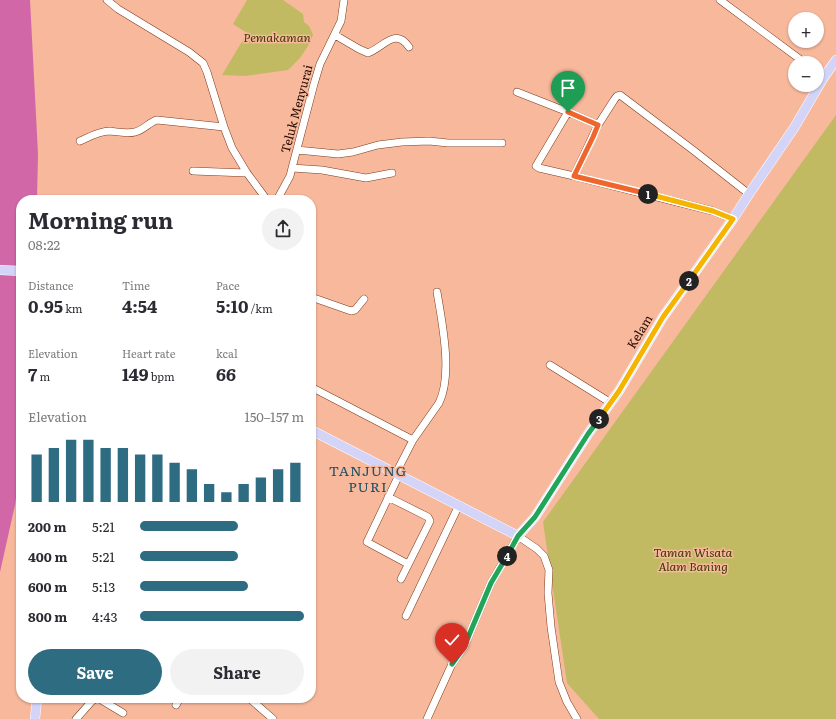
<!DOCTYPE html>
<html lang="en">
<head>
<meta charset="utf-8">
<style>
	body { margin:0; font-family:Literata,serif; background:#f2f2f3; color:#2b2b33; height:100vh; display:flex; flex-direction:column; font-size:15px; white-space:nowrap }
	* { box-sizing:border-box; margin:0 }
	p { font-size:13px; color:#7c7c81 }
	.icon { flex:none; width:22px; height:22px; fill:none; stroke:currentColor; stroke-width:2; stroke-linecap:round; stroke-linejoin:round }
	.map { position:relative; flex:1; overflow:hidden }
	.sheet { position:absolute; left:16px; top:195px; width:300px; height:508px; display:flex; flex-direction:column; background:#fff; border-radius:16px; box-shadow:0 1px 3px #0004 }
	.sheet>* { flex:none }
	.tools { position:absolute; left:788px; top:12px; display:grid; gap:8px }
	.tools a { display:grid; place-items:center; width:36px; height:36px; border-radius:50%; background:#fff; box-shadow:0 1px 3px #0004; font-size:20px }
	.pin { position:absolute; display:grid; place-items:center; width:34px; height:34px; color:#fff; margin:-41px -17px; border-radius:50% 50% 50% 0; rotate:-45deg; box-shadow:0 0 4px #0007 }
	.pin .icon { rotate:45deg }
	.km { position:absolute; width:20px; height:20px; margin:-10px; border-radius:50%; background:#222; color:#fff; font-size:11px; line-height:20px; text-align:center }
	.round { display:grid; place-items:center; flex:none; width:42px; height:42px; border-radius:21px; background:#f2f2f3 }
	.summary { display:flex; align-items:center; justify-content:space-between; height:68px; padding:0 12px }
	h1 { font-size:22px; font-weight:700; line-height:30px }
	.metrics { display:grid; grid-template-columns:repeat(3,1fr); gap:6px; height:68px; padding:4px 12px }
	.metrics div { display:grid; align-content:center }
	.metrics b { font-size:17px; font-weight:700 }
	.metrics small { font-size:11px; font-weight:400 }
	.metrics p { font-size:11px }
	.chart { height:112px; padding:8px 12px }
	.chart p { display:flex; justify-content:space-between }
	.chart svg { width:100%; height:72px; margin-top:4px; stroke:#2e6c82; stroke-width:6 }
	.cta { display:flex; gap:8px; margin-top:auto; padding:8px 12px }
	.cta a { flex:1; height:46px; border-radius:24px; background:#2e6c82; color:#fff; font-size:16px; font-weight:700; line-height:46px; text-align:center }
	.cta a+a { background:#f2f2f3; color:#2b2b33 }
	ul { padding:0 12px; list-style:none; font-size:13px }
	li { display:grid; grid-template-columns:64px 48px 1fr; align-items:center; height:30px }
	li i { height:10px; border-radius:5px; background:#2e6c82 }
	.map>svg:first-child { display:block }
	.green { fill:#c1ba63 }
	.water { fill:#d167a7 }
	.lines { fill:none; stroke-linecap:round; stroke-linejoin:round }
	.minor-casing { stroke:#7d3b1a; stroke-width:8 }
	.major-casing { stroke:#fff; stroke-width:10 }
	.minor { stroke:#fff; stroke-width:7 }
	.major { stroke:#d4d4f8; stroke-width:9 }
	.split-1-casing { stroke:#fff; stroke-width:8 }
	.split-2-casing { stroke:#fff; stroke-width:8 }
	.split-3-casing { stroke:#fff; stroke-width:8 }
	.split-4-casing { stroke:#fff; stroke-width:8 }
	.split-5-casing { stroke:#fff; stroke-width:8 }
	.split-1 { stroke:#f0652b; stroke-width:5 }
	.split-2 { stroke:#f5b400; stroke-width:5 }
	.split-3 { stroke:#f5b400; stroke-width:5 }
	.split-4 { stroke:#22a559; stroke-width:5 }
	.split-5 { stroke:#22a559; stroke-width:5 }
	.labels { text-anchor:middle; stroke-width:3; stroke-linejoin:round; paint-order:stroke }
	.park-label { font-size:12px; font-style:italic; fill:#3f3a00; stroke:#f7b89c }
	.street-label { font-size:12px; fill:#260a01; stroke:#f7b89c }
	.quarter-label { font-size:14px; letter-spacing:1px; fill:#225364; stroke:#f7b89c }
</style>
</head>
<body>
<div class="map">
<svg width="836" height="719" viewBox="0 0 836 719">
	<rect width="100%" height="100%" fill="#f7b89c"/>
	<path class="green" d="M247 0H283L303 14 304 22 309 26 313 35 308 46 300 58 288 70 245 76 222 75 247 33 233 24Z
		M836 115V719H599L567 683 543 522Z"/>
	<path class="water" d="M0 0H30L38 154 37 200H21V463L15 505 0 572Z"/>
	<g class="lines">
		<defs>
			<path id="minor" d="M107 0 118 9 189 52 203 63 207 72 224 127 232 148 247 173 267 200
				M720 0 805 63
				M335 35 359 49 368 53C384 47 395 27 409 47
				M817 72 824 77
				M517 92 568 112 536 166 539 168 574 176
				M568 112 598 125
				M80 141C89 137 99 131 110 131 118 132 127 134 135 132 144 130 149 122 157 120L224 127
				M297 150 338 154 353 152 378 145 402 142 429 141 448 143H502
				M292 168 322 170 366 178 392 173
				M193 171 247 173
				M277 200 290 176 292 168 314 84 320 64 341 21 344 0
				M733 219 713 211 574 176 598 125 614 100 617 96 620 95 693 150 749 194
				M311 297 351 311 355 310 364 299
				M550 365 611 403
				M311 387 413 440
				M396 473 413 440 439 403C453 375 442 322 437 292
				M399 475 367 542 408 564
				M388 497 428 517 430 521 401 579
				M406 616 459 505
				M98 698 123 713
				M249 698 273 719
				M176 705 180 698
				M76 719 92 701 97 698
				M427 719 452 664 464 647 491 583 518 536 537 549 544 556 549 570 548 593 551 627 559 682 567 702 577 719"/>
			<path id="major" d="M0 270 21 271
				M311 430 518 536 535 517 588 434 619 391 663 317 733 219 749 194 794 128 824 77 836 60
				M35 719 37 698"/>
		</defs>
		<use href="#minor" class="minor-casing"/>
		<use href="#major" class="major-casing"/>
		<use href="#minor" class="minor"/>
		<use href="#major" class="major"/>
	</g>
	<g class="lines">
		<defs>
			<path id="split-1" d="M568 112 598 125 593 137 574 176 648 194"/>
			<path id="split-2" d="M648 194 713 211 733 219 689 281"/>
			<path id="split-3" d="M599 419 619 391 663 317 689 281"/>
			<path id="split-4" d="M507 556 518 536 535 517 588 434 599 419"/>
			<path id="split-5" d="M452 664 464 647 491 583 507 556"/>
		</defs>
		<use href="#split-1" class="split-1-casing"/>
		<use href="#split-2" class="split-2-casing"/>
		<use href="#split-3" class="split-3-casing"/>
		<use href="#split-4" class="split-4-casing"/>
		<use href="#split-5" class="split-5-casing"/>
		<use href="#split-1" class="split-1"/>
		<use href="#split-2" class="split-2"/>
		<use href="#split-3" class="split-3"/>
		<use href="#split-4" class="split-4"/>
		<use href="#split-5" class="split-5"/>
	</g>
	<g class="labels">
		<g class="park-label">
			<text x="277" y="42">Pemakaman</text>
			<text x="693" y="557">Taman Wisata<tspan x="693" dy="14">Alam Baning</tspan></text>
		</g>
		<g class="street-label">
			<text transform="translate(297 109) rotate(-75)" y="4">Teluk Menyurai</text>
			<text transform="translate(640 332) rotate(-59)" y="4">Kelam</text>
		</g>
		<g class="quarter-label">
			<text x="368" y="476">TANJUNG<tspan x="368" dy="16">PURI</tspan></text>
		</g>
	</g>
</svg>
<div class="tools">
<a>+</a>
<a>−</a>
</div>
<div class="pin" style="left:568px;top:112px;background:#1e9e55"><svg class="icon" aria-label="arrive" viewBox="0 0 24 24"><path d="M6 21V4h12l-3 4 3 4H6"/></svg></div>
<div class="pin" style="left:452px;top:664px;background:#d93025"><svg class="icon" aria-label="check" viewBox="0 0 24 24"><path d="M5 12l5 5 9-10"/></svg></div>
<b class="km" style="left:648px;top:194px">1</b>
<b class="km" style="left:689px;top:281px">2</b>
<b class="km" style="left:599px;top:419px">3</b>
<b class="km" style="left:507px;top:556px">4</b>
<section class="sheet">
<div class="summary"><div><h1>Morning run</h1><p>08:22</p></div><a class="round"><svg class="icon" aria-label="share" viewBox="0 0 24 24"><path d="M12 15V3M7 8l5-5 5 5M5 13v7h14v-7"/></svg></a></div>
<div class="metrics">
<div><p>Distance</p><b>0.95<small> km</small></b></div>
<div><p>Time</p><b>4:54</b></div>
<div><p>Pace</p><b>5:10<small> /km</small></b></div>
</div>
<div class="metrics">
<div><p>Elevation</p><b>7<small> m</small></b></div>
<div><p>Heart rate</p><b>149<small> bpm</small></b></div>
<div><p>kcal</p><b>66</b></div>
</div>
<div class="chart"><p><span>Elevation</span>150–157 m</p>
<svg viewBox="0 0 160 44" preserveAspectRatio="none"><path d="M5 44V15M15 44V11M25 44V6M35 44V6M45 44V11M55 44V11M65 44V15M75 44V15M85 44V20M95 44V24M105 44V33M115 44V38M125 44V33M135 44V29M145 44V24M155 44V20"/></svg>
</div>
<ul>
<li><b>200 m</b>5:21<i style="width:60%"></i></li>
<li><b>400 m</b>5:21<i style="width:60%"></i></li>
<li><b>600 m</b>5:13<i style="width:66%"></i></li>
<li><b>800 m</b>4:43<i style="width:100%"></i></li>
</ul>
<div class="cta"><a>Save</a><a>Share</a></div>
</section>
</div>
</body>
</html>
